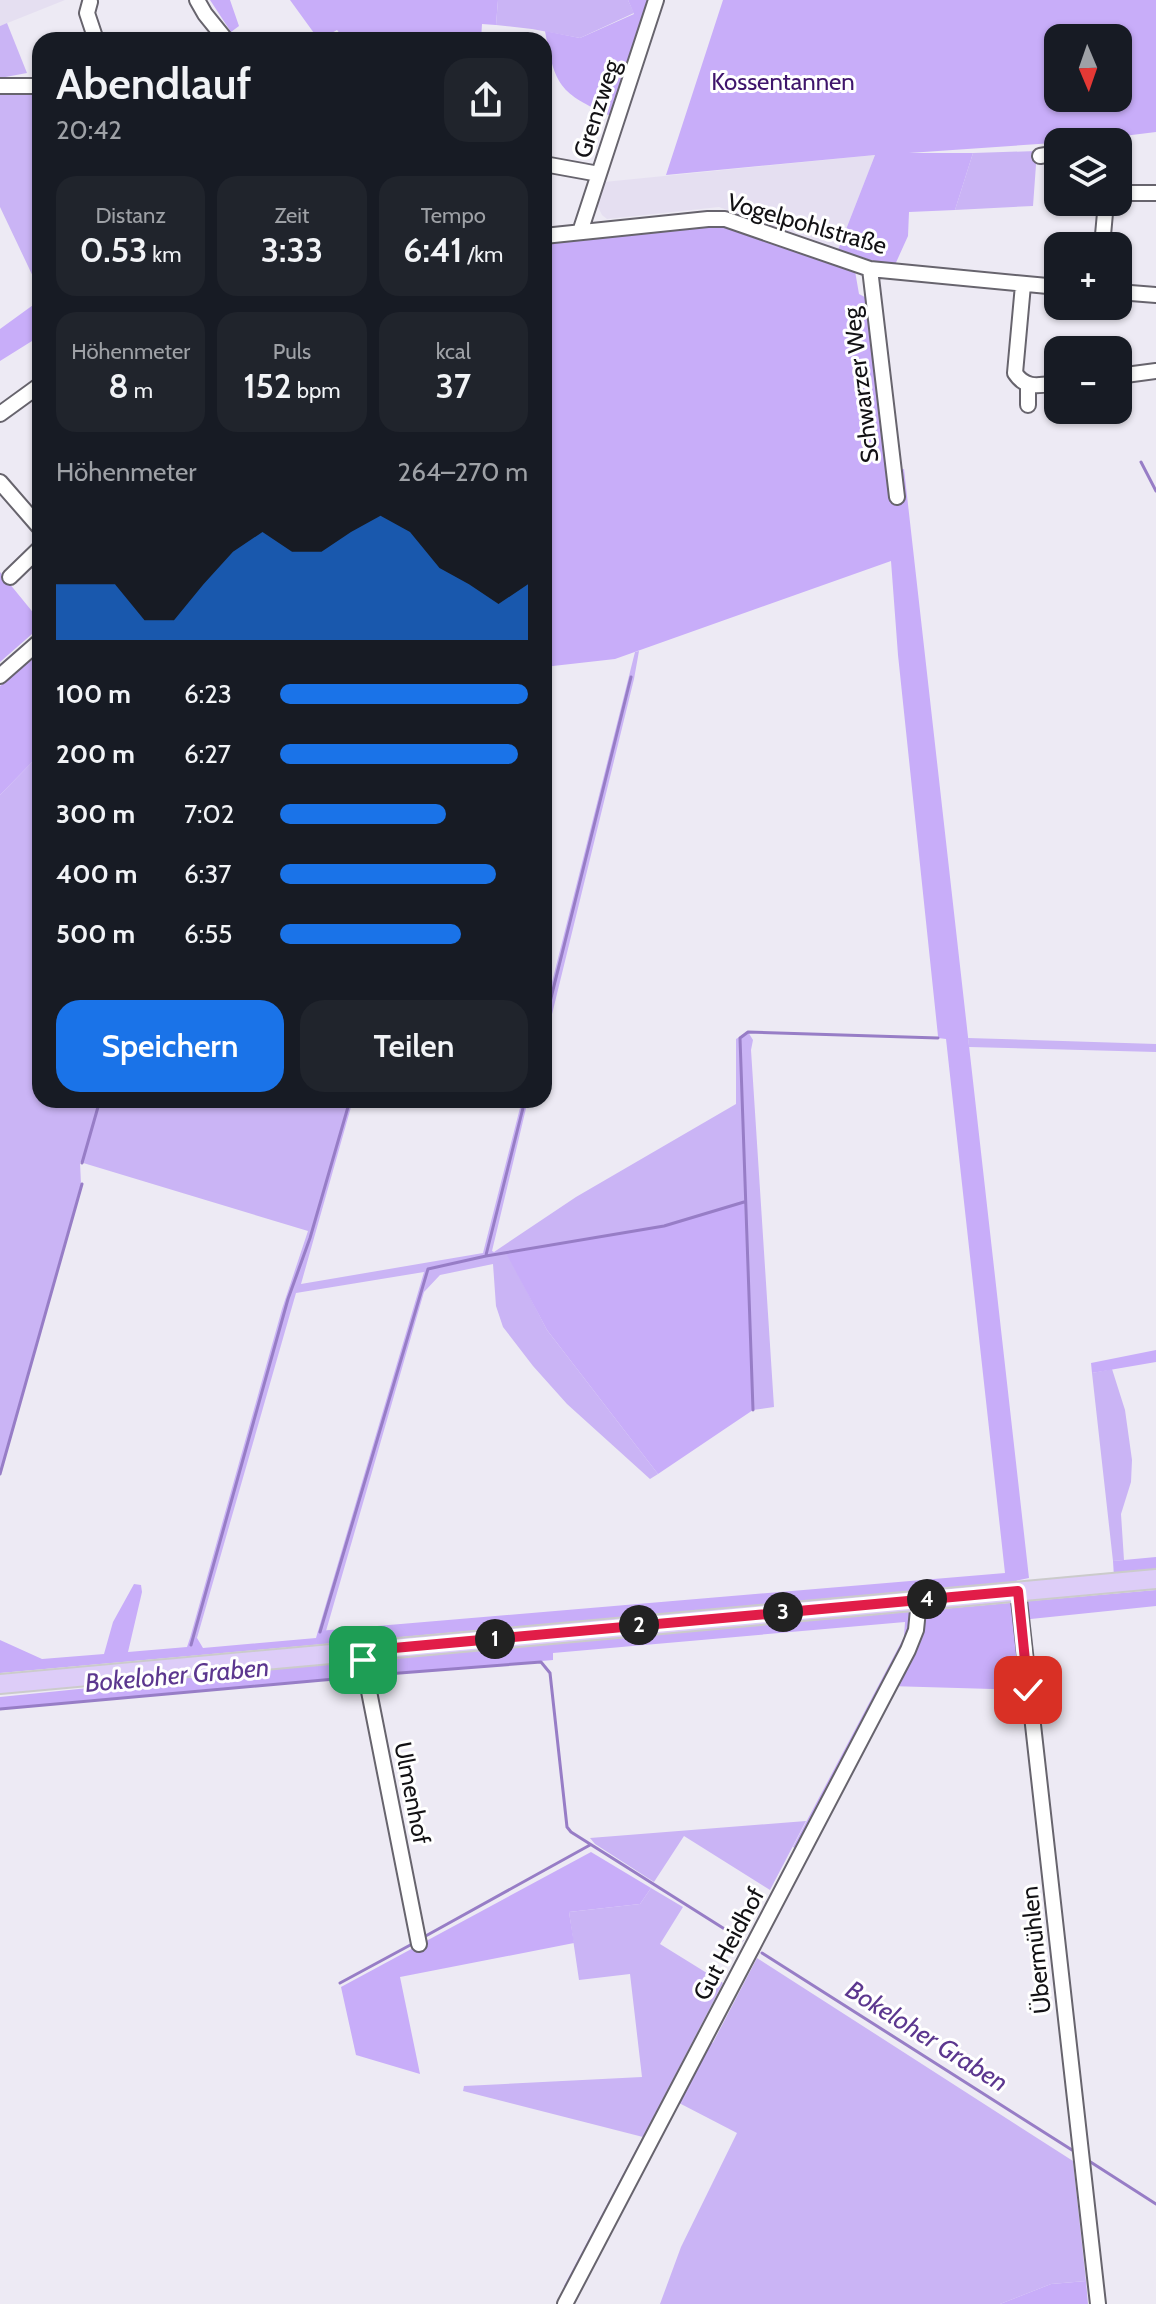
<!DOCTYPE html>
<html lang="de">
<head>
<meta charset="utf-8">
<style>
	body { margin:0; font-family:Cabin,sans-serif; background:#20242c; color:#f1f3f6; height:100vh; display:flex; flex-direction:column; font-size:30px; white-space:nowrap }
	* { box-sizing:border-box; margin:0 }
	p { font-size:26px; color:#9ea1a6 }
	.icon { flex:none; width:44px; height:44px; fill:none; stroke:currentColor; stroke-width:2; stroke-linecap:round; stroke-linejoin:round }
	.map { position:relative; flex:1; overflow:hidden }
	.panel { position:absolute; left:32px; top:32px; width:520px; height:1076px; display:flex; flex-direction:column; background:#171b24; border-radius:24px; box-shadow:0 2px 6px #0004 }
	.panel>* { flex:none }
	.needle { width:52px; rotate:178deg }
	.buttons { position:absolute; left:1044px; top:24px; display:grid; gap:16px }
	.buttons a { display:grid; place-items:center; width:88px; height:88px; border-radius:16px; background:#171b24; box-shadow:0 2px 6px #0004; font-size:40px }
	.pin { position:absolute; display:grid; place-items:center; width:68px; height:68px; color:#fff; margin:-34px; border-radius:16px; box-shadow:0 4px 12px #0006 }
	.km { position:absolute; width:40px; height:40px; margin:-20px; border-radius:50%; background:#222; color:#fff; font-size:22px; line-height:40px; text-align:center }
	.round { display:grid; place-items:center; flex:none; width:84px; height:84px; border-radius:24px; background:#20242c }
	.head { display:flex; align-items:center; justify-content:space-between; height:136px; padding:0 24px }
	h1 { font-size:44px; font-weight:600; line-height:60px }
	.figures { display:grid; grid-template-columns:repeat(3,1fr); gap:12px; height:136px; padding:8px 24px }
	.figures div { display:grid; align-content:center; border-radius:20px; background:#20242c; text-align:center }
	.figures b { font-size:34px; font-weight:600 }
	.figures small { font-size:22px; font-weight:400 }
	.figures p { font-size:22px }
	.chart { height:224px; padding:16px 24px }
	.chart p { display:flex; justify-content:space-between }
	.chart svg { width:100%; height:144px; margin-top:8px; fill:#1a73e8; opacity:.7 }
	.cta { display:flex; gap:16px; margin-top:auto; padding:16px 24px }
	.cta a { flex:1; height:92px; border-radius:24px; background:#1a73e8; color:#fff; font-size:32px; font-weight:600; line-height:92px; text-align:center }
	.cta a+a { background:#20242c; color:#f1f3f6 }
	ul { padding:0 24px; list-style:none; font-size:26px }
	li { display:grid; grid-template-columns:128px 96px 1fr; align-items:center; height:60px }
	li i { height:20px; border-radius:10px; background:#1a73e8 }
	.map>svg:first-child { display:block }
	.built { fill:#e5dff1 }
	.green { fill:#cab4f5 }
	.forest { fill:#c8adf9; fill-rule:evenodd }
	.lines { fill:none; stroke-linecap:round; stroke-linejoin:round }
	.stream { stroke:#977dc6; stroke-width:3 }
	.minor-casing { stroke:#67646d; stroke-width:18 }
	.major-casing { stroke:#cbcbcb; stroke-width:22 }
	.minor { stroke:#fff; stroke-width:14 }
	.major { stroke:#ddcdf8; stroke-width:18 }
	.route-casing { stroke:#fff; stroke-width:16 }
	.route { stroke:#e11d48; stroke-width:10 }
	.labels { text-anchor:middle; stroke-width:6; stroke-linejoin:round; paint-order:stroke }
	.park-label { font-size:24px; fill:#3f156c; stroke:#fff }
	.street-label { font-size:24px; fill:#121114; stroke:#fff }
	.water-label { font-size:26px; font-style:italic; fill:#5c378f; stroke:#fff }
</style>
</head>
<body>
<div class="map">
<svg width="1156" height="2304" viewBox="0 0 1156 2304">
	<rect width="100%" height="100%" fill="#edeaf4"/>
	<path class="built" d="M0 0H65L0 26Z
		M875 155 838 250 719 207 607 219 602 215 597 205 604 182Z"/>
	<path class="green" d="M498 0H628L634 13 580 38 532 29 496 25Z
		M7 23 27 73 0 78V26Z
		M40 89V284L37 285 0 207V90Z
		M1037 151 1033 206 955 210 973 153Z
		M639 651 634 679 544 1047V1014L635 652Z
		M40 754V1100H353L301 1284 483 1253 522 1100H528L492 1251 494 1252 576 1197 736 1104V1039L748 1032 753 1040 751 1050 774 1407 753 1410 743 1202 664 1226 507 1253 547 1330 658 1474 650 1479 567 1404 533 1366 503 1327 496 1306 493 1264 440 1275 424 1292 326 1631H318L424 1272 296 1293 197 1638H190L282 1309 308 1231 80 1162 81 1184 0 1472V795Z
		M968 1038 1156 1044V1052L969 1047Z
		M1112 1369 1125 1410 1132 1460 1131 1482 1121 1514 1124 1560 1113 1561 1092 1373Z
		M806 1821 770 1890 684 1836 654 1882 595 1844 590 1838Z
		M651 1888 683 1907 660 1944 723 1983 643 2137 463 2091 464 2086 642 2077 630 1974 579 1980 569 1912 640 1904Z
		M757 1958 1073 2161 1086 2281 1051 2284 1000 2304H660L681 2247 737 2133 681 2104Z"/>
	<path class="forest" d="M210 0H230L239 26 231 32Z
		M290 0H498L496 25 482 24 481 40H345L337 30 319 40Z
		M628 0H648L611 116C559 93 555 86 545 31L580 38 634 14Z
		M723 0H1156V132L1083 141 909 153H973L955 210 909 212 908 236 894 267 838 250 875 155 666 175ZM1058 38H1118V98H1058Z
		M724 224 855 271 859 294 874 302 894 471 904 469 1029 1578 1006 1583 0 1673V1640L42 1659 104 1654 113 1622 134 1584 141 1585 142 1592 128 1652 187 1647 190 1638H197L203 1648 316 1638 318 1631 1005 1573 946 1039 938 1038V1036L898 655 891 561 615 659 544 667V241Z
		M40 300V336L0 361V329Z
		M0 572 40 621V627L0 662Z
		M40 652V754L0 795V686Z
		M744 1202 753 1410 658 1474 547 1330 506 1253 664 1226Z
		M1156 1350V1362L1092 1373 1091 1363Z
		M1156 1557V1573L1114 1577 1113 1561Z
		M1156 1590V1606L1021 1620 1028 1690 889 1686 802 1852 793 1847 904 1637 905 1622 553 1653V1660L0 1709V1697L363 1660Z
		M591 1852 651 1888 640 1904 569 1912 574 1943 400 1977 420 2074 356 2055 341 1987Z
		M697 2034 713 2043 681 2104 673 2100 572 2290 564 2286Z
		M1086 2281 1088 2304H1000L1051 2284Z"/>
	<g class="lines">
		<path class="stream" d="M1141 462 1156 491
			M544 1026 631 677
			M82 1163 100 1100
			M486 1255 525 1100
			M753 1410 740 1038 748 1032 938 1038
			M0 1474 82 1184
			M320 1632 428 1269 486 1256 664 1226 744 1202
			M191 1645 288 1299 310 1238 350 1100
			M374 1675 541 1662 550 1673 567 1827 571 1832 742 1940
			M0 1709 357 1677
			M422 1938 590 1845
			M762 1953 1072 2150
			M340 1983 414 1943
			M1089 2161 1156 2204"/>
		<defs>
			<path id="minor" d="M197 0 205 14 226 40
				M90 2 87 13 96 40
				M0 86H40
				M1040 156 1058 153
				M544 164 599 174
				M1118 193H1156
				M580 232 656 0
				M544 236 708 219H725L870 269 1058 287
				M1102 246 1106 202
				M870 269 897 497
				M1023 285 1015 373C1026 390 1040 385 1058 383
				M1118 292 1156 295
				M1118 376 1156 371
				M1028 405V385
				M0 414 40 385
				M0 482 40 528
				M10 577 40 548
				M0 676 40 641
				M1018 1591 1098 2304
				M361 1651 419 1944
				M565 2304 908 1650 916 1630 919 1600"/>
			<path id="major" d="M0 1684 1156 1579"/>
		</defs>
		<use href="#minor" class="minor-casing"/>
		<use href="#major" class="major-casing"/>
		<use href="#minor" class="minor"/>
		<use href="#major" class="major"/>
	</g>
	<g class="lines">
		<defs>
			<path id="route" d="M363 1660 361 1651 1018 1591 1028 1690"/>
		</defs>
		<use href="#route" class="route-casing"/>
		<use href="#route" class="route"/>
	</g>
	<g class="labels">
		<g class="park-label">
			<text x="783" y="90">Kossentannen</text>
		</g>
		<g class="street-label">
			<text transform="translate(597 109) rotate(-72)" y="8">Grenzweg</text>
			<text transform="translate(807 224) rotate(16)" y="8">Vogelpohlstraße</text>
			<text transform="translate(861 385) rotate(-97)" y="8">Schwarzer Weg</text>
			<text transform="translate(412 1793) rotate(79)" y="8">Ulmenhof</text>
			<text transform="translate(729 1944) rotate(-62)" y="8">Gut Heidhof</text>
			<text transform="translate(1036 1950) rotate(-96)" y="8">Übermühlen</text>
		</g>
		<g class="water-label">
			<text transform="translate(177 1675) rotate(-5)" y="9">Bokeloher Graben</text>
			<text transform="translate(927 2036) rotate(32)" y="9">Bokeloher Graben</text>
		</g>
	</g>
</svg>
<div class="buttons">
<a><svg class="needle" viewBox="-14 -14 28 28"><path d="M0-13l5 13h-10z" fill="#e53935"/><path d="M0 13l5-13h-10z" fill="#9ea1a6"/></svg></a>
<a><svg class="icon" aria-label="layers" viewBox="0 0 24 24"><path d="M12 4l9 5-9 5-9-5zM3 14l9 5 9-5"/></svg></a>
<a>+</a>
<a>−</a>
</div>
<div class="pin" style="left:363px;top:1660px;background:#1e9e55"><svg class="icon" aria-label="arrive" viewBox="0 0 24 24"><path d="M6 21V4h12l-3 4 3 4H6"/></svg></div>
<div class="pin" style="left:1028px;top:1690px;background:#d93025"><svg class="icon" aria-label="check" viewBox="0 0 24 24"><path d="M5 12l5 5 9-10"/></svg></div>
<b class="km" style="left:495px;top:1639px">1</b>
<b class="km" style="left:639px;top:1625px">2</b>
<b class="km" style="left:783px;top:1612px">3</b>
<b class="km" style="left:927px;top:1599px">4</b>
<section class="panel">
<div class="head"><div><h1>Abendlauf</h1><p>20:42</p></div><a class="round"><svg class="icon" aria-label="share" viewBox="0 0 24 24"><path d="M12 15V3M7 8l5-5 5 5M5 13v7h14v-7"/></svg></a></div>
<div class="figures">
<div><p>Distanz</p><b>0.53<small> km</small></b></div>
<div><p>Zeit</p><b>3:33</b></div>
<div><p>Tempo</p><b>6:41<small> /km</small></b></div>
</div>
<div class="figures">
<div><p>Höhenmeter</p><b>8<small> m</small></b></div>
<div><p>Puls</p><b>152<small> bpm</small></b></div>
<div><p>kcal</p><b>37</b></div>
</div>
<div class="chart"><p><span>Höhenmeter</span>264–270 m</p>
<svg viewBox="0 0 160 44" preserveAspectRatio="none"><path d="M0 44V27L10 27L20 27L30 38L40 38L50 27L60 17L70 11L80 17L90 17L100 11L110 6L120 11L130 22L140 27L150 33L160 27V44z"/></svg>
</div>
<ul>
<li><b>100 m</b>6:23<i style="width:100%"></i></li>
<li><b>200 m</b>6:27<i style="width:96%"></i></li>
<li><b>300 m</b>7:02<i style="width:67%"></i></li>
<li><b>400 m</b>6:37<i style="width:87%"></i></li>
<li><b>500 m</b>6:55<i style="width:73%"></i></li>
</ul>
<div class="cta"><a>Speichern</a><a>Teilen</a></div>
</section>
</div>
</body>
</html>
